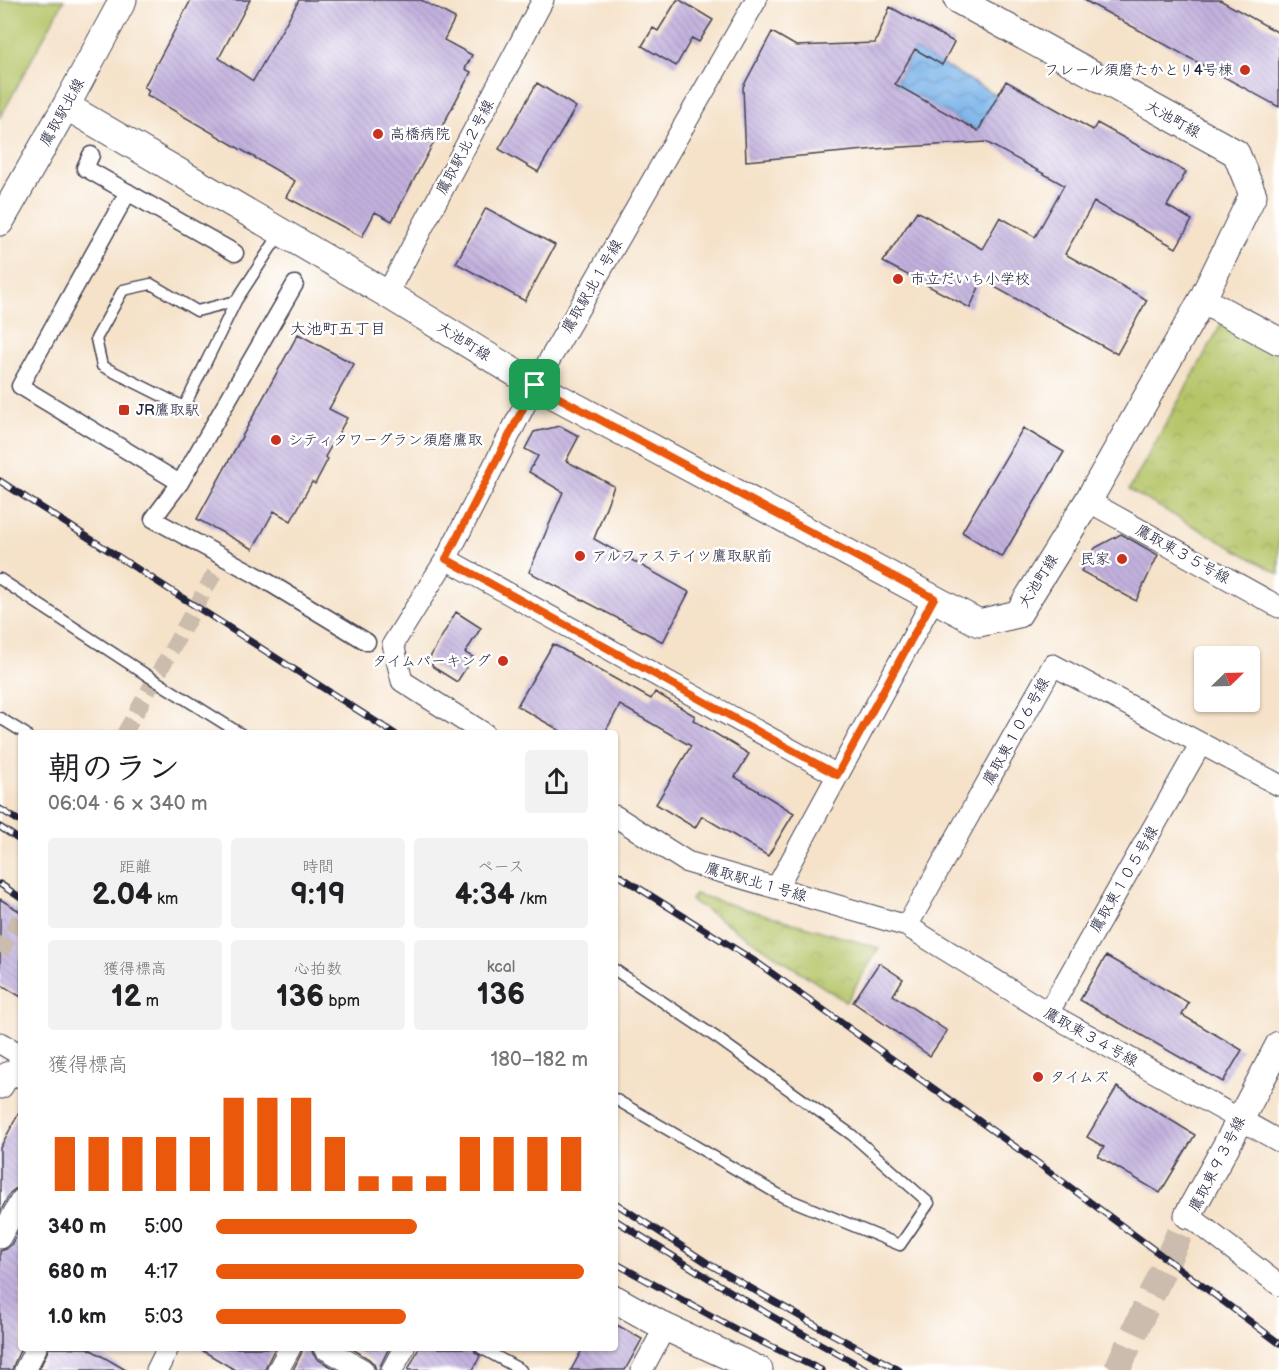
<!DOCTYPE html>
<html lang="ja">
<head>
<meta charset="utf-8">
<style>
	body { margin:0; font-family:"Balsamiq Sans","Klee One",sans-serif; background:#f2f2f2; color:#202124; height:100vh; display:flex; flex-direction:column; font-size:22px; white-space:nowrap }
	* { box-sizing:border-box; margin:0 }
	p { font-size:20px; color:#757577 }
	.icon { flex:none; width:33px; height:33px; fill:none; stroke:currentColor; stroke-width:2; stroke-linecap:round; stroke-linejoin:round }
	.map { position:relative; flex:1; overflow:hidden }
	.sheet { position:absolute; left:18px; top:730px; width:600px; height:621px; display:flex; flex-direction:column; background:#fff; border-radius:6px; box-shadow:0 2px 4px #0004 }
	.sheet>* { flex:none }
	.needle { width:39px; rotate:67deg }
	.controls { position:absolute; left:1194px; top:646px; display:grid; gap:12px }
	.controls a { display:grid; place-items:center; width:66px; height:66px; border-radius:6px; background:#fff; box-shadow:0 2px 4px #0004; font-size:30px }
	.pin { position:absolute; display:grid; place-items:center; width:51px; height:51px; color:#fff; margin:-26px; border-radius:12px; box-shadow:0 3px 9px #0006 }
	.round { display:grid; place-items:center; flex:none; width:63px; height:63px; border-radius:6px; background:#f2f2f2 }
	.summary { display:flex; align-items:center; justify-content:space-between; height:102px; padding:0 30px }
	h1 { font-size:33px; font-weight:700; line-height:45px }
	.stats { display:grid; grid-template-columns:repeat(3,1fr); gap:9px; height:102px; padding:6px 30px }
	.stats div { display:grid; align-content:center; border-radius:6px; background:#f2f2f2; text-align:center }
	.stats b { font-size:30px; font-weight:700 }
	.stats small { font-size:16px; font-weight:400 }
	.stats p { font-size:16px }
	.chart { height:168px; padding:12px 30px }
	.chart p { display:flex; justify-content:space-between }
	.chart svg { width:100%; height:108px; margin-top:6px; stroke:#ea580c; stroke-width:6 }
	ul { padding:0 30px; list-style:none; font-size:20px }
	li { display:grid; grid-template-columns:96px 72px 1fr; align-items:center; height:45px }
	li i { height:15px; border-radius:8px; background:#ea580c }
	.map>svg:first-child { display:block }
	.grass { fill:#b5c568; stroke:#6c7452; stroke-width:1.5 }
	.park { fill:url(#park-crowns); stroke:#6c7452; stroke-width:1.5 }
	.water { fill:url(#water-waves); stroke:#4d6a92; stroke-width:1.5 }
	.building { fill:url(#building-back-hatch) }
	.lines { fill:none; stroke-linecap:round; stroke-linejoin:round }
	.pedestrian-tunnel { stroke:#cbbcad; stroke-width:16; stroke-dasharray:16 8; stroke-linecap:butt }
	.tertiary-tunnel { stroke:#cbbcad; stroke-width:27; stroke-dasharray:27 14; stroke-linecap:butt }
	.service-casing { stroke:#423f50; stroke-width:13 }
	.pedestrian-casing { stroke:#423f50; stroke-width:19 }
	.minor-casing { stroke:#423f50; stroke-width:23 }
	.tertiary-casing { stroke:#423f50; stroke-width:29 }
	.service { stroke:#fff; stroke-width:10 }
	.pedestrian { stroke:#fff; stroke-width:16 }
	.minor { stroke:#fff; stroke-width:21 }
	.tertiary { stroke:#fff; stroke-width:27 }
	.rail-casing { stroke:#22223b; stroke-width:7 }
	.rail { stroke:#fff; stroke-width:4.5; stroke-dasharray:14; stroke-linecap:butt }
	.route-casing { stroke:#fff; stroke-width:12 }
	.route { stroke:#ea580c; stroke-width:8 }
	.poi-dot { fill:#c8321e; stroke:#fff; stroke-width:2 }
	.labels { text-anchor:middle; stroke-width:5; stroke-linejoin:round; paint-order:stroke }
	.poi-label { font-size:15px; fill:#22223b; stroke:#fff; text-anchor:start }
	.street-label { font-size:15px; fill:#22223b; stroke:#fff }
	.neighbourhood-label { font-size:16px; fill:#22223b; stroke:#fff }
</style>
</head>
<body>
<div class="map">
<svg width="1279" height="1370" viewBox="0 0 1279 1370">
	<defs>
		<pattern id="park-crowns" width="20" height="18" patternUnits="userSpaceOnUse" patternTransform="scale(1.5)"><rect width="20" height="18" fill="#b5c568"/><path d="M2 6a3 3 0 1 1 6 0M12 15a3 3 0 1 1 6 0" fill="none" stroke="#9ba95b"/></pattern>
		<pattern id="water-waves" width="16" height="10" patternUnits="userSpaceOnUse" patternTransform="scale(1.5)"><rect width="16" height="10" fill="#78b2e9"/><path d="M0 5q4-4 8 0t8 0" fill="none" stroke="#6290be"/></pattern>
		<pattern id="building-back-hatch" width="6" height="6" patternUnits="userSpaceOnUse" patternTransform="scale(1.5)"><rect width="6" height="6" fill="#c2b1dd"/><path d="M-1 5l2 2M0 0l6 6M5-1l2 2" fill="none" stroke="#a698bf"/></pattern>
	</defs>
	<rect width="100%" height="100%" fill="#fff"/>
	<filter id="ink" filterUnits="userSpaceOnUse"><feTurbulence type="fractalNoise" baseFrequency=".0167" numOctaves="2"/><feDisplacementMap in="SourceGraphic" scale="12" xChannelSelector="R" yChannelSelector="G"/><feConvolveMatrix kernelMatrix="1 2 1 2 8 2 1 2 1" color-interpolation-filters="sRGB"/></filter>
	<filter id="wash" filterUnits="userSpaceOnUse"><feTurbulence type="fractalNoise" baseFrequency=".008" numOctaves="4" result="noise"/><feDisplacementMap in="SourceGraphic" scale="24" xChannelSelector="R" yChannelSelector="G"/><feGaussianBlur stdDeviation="1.35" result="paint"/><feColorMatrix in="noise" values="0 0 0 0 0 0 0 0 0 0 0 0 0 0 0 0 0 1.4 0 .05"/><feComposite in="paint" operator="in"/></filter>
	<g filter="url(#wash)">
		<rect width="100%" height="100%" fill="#f5e2c9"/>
		<path class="grass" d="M0 0H64L0 118Z"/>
		<path class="park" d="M1222 323 1279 355V574L1129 490Z
			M695 894 879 948 846 1002 691 900Z"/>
		<path class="water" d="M915 49 998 96 978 131 895 85Z"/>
		<g id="blocks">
			<path class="building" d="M191 0H250L219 58 253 81 299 0H421L455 18 444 40 472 55 465 69 471 72 392 221 375 212 362 237 286 197 295 181 147 95 149 90 144 87Z
				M677 0H680L713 20 699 42 692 38 676 66 642 46 653 28 658 31Z
				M1084 0H1220L1279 33V107Z
				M890 7 954 42 942 65 915 49 895 84 978 131 1006 81 1093 130 1097 123 1186 172 1167 206 1192 220 1176 248 1094 202 1065 254 1147 300 1117 354 982 280 970 308 883 262 917 211 982 249 1000 217 1035 237 1064 185 986 142 887 148 746 161 743 87 772 32 796 46 875 43Z
				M537 83 576 107 538 172 499 149Z
				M486 208 555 245 525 301 456 263Z
				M298 334 354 364 329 409 347 418 325 457 328 459 315 484 312 482 291 521 274 511 253 549 197 519Z
				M560 426 579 436 566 461 614 486 594 539 689 592 663 642 529 572 563 492 529 472 538 456 525 449 534 432Z
				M1023 428 1064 452 1002 557 962 532Z
				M1121 534 1158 555 1136 601 1081 571 1095 548Z
				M456 612 481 628 465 653 473 657 457 682 433 667 429 659Z
				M553 644 651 699 655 692 695 716 693 720 749 754 735 777 794 813 768 856 702 816 695 828 656 804 691 746 620 705 604 734H566L517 706Z
				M0 899 21 912V997L0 984Z
				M1106 956 1189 1003 1182 1015 1242 1050 1223 1082 1080 1000Z
				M879 963 903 979 893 995 947 1031 930 1056 853 1002Z
				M1117 1087 1195 1135 1160 1193 1098 1156 1104 1147 1087 1137Z
				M21 1109V1187L15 1189 10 1193 0 1212V1148Z
				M21 1226V1348L14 1364 12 1370H0V1251L6 1249 11 1245Z
				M615 1324 642 1339 625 1370H571L583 1348H615Z
				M49 1348H88L126 1370H39Z
				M198 1348H275L267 1364 265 1370H235Z
				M303 1348H311L313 1354 317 1359 337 1370H293L301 1354Z
				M351 1348H389L381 1364 379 1370H376L374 1364 369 1359Z
				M419 1348H474L475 1352 480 1356 473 1370H408Z"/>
		</g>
	</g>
	<g filter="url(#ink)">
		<use href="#blocks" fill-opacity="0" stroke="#423f50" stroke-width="1.5"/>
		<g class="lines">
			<path class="pedestrian-tunnel" d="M124 734 217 569
				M0 953 21 916"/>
			<path class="tertiary-tunnel" d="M1117 1370 1188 1215"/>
			<defs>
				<path id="service" d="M236 301 197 311 151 284 123 290 96 339 102 366 184 407 236 301 281 232
					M0 579 145 674 241 734
					M0 718 26 734
					M615 970 717 1038 852 1135 929 1203 900 1245 783 1197 615 1099
					M481 1348 521 1370"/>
				<path id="pedestrian" d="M91 155 85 168 235 253
					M128 192 20 386 180 483 153 519 258 576 367 642
					M180 483 295 284"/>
				<path id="minor" d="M387 294 543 0
					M1088 501 1279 607
					M446 559 837 775
					M485 734 402 681 393 644 446 559 535 385 756 0
					M615 816 687 862 907 926 1048 1013 1279 1141
					M777 887 934 598
					M907 926 1053 665 1279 785
					M1048 1013 1200 745
					M0 1043 21 1055
					M1188 1215 1279 1285
					M0 1238 21 1200
					M324 1348 363 1370
					M25 1370 36 1348
					M157 1370 168 1348
					M278 1370 290 1348
					M392 1370 404 1348
					M642 1370 665 1327"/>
				<path id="tertiary" d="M66 106 387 294 535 385 979 623 1018 614 1088 501 1202 300 1253 195 1236 153 958 0
					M0 222 66 106 123 0
					M1202 300 1279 341
					M0 1085 4 1078 21 1069
					M1188 1215 1231 1137 1279 1045
					M615 1299 665 1327 759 1370"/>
			</defs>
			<use href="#service" class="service-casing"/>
			<use href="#pedestrian" class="pedestrian-casing"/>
			<use href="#minor" class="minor-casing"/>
			<use href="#tertiary" class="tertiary-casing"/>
			<use href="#service" class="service"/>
			<use href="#pedestrian" class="pedestrian"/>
			<use href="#minor" class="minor"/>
			<use href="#tertiary" class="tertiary"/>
			<defs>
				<path id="rail" d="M0 481 395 734
					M0 809 21 822
					M0 827 21 841
					M615 873 759 964 1031 1158 1279 1343
					M0 884 21 898
					M615 1203 709 1264 808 1321 899 1370
					M615 1220C698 1272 781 1324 868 1370
					M615 1263 739 1331 821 1370"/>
			</defs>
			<use href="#rail" class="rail-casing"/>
			<use href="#rail" class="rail"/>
		</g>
	</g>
	<g class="lines" filter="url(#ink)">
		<defs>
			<path id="route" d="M535 385 934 598 837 775 446 559Z"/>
		</defs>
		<use href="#route" class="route-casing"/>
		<use href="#route" class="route"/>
	</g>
	<g class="poi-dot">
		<circle cx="1245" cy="70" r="6"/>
		<circle cx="378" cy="134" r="6"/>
		<circle cx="898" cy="279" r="6"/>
		<rect x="118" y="404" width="12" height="12" rx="3"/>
		<circle cx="276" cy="440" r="6"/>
		<circle cx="580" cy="556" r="6"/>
		<circle cx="1122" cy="559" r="6"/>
		<circle cx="503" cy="661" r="6"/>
		<circle cx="1038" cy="1077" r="6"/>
	</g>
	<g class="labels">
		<g class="poi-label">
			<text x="1233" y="75" text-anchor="end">フレール須磨たかとり4号棟</text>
			<text x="390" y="139">高橋病院</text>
			<text x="910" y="284">市立だいち小学校</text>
			<text x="136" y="415">JR鷹取駅</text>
			<text x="288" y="445">シティタワーグラン須磨鷹取</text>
			<text x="592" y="561">アルファステイツ鷹取駅前</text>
			<text x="1110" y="564" text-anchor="end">民家</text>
			<text x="491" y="666" text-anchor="end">タイムパーキング</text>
			<text x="1050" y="1082">タイムズ</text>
		</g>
		<g class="street-label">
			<text transform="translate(62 112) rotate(-61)" y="5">鷹取駅北線</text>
			<text transform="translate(1173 119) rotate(29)" y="5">大池町線</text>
			<text transform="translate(465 147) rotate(-62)" y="5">鷹取駅北２号線</text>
			<text transform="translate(592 286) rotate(-60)" y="5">鷹取駅北１号線</text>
			<text transform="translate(464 341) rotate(32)" y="5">大池町線</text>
			<text transform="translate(1183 554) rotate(29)" y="5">鷹取東３５号線</text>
			<text transform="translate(1038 581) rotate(-58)" y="5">大池町線</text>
			<text transform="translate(1016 731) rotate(-61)" y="5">鷹取東１０６号線</text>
			<text transform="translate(1124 879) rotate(-60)" y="5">鷹取東１０５号線</text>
			<text transform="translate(756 882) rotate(16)" y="5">鷹取駅北１号線</text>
			<text transform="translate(1091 1037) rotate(29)" y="5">鷹取東３４号線</text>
			<text transform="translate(1217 1164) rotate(-63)" y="5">鷹取東９３号線</text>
		</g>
		<g class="neighbourhood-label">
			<text x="338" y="334">大池町五丁目</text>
		</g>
	</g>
</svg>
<div class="controls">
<a><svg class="needle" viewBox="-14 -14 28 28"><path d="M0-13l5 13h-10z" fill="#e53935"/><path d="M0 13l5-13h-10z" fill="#757577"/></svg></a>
</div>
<div class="pin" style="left:535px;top:385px;background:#1e9e55"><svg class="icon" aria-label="arrive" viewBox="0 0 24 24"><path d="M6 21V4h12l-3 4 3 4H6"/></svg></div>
<section class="sheet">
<div class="summary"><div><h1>朝のラン</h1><p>06:04 · 6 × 340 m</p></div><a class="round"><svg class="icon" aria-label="share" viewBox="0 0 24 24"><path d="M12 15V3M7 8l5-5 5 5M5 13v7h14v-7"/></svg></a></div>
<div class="stats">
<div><p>距離</p><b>2.04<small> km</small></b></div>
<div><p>時間</p><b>9:19</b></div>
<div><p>ペース</p><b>4:34<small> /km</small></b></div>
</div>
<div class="stats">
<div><p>獲得標高</p><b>12<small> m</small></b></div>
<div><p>心拍数</p><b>136<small> bpm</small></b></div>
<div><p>kcal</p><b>136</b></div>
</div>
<div class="chart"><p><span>獲得標高</span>180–182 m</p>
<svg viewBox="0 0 160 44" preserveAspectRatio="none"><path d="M5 44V22M15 44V22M25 44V22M35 44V22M45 44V22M55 44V6M65 44V6M75 44V6M85 44V22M95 44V38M105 44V38M115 44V38M125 44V22M135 44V22M145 44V22M155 44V22"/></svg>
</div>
<ul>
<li><b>340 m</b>5:00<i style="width:54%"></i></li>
<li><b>680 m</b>4:17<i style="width:99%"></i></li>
<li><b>1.0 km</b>5:03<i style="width:51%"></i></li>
</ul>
</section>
</div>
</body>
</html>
